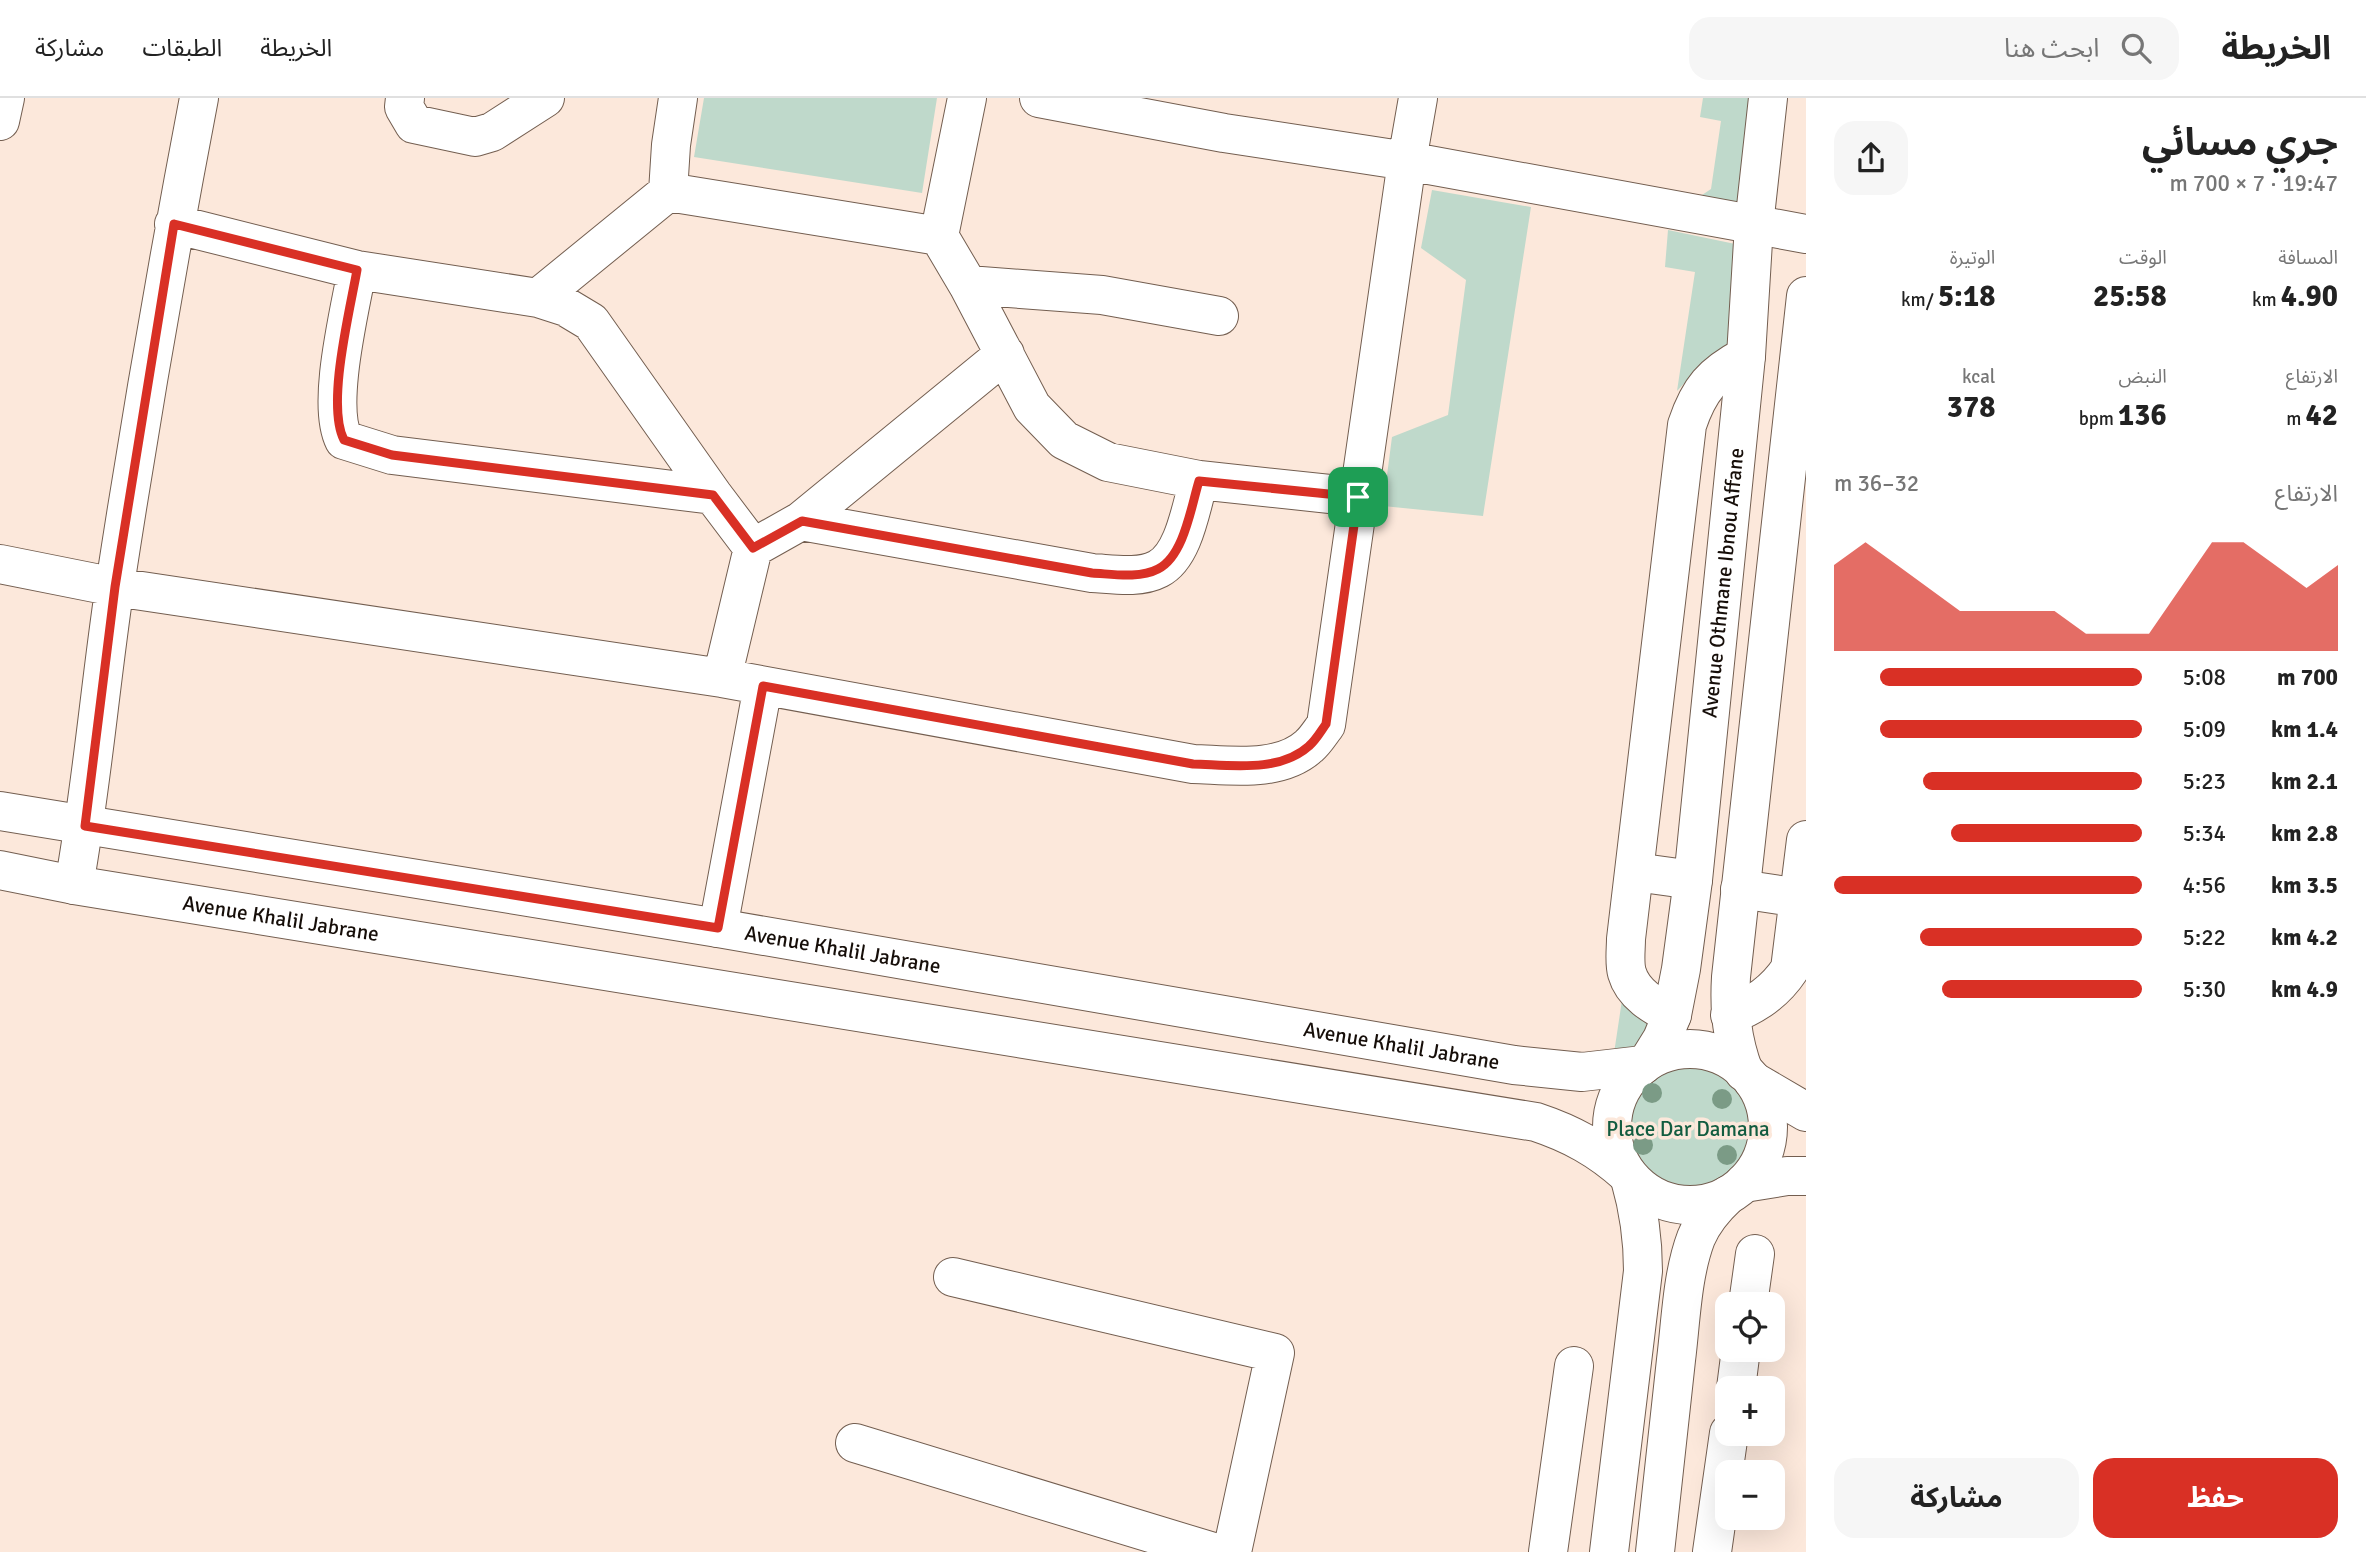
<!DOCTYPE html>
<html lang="ar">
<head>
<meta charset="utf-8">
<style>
	body { margin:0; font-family:Signika,"Noto Sans Arabic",sans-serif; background:#f6f6f6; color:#222; direction:rtl; height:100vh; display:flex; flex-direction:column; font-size:26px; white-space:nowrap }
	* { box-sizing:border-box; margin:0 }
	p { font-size:23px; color:#767676 }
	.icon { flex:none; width:38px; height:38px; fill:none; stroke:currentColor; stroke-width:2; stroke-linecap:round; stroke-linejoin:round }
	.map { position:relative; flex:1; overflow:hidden; direction:ltr }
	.side { display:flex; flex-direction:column; background:#fff; width:560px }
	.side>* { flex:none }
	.buttons { position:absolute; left:1715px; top:1194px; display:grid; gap:14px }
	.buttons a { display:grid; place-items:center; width:70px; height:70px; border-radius:14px; background:#fff; box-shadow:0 7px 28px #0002; font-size:35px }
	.pin { position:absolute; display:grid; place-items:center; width:60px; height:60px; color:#fff; margin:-30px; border-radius:14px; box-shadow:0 4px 10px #0006 }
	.round { display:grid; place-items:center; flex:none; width:74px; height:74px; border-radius:21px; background:#f6f6f6 }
	.head { display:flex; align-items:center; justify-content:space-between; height:119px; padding:0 28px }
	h1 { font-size:38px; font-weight:700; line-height:52px }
	.stats { display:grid; grid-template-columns:repeat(3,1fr); gap:10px; height:119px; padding:7px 28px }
	.stats div { display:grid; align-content:center }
	.stats b { font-size:30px; font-weight:700 }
	.stats small { font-size:19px; font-weight:400 }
	.stats p { font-size:19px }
	.chart { height:196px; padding:14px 28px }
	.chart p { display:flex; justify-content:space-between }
	.chart svg { width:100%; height:126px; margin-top:7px; fill:#d93025; opacity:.7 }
	.action { display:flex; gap:14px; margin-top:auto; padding:14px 28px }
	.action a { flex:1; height:80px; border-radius:21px; background:#d93025; color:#fff; font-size:28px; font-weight:700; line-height:80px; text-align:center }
	.action a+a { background:#f6f6f6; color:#222 }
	ul { padding:0 28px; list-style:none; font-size:23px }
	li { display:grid; grid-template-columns:112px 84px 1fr; align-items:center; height:52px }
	li i { height:18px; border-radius:9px; background:#d93025 }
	header { display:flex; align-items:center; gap:42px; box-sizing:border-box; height:98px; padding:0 35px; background:#fff; border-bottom:2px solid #e0e0e0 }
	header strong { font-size:33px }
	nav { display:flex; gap:38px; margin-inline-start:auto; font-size:24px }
	.search { width:490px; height:63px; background:#f6f6f6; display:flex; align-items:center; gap:18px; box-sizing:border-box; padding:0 24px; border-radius:21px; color:#767676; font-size:26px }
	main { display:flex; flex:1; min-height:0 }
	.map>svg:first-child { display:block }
	.green { fill:#bfd9cb }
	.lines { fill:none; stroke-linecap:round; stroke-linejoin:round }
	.minor-casing { stroke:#735e50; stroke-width:40 }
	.major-casing { stroke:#735e50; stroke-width:40 }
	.minor { stroke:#fff; stroke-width:38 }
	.major { stroke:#fff; stroke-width:38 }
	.tree { fill:#7b9b86 }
	.route-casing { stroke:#fff; stroke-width:14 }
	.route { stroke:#d93025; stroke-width:9 }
	.labels { text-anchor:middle; stroke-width:7; stroke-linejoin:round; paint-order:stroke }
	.street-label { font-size:21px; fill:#160e09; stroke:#fce8db }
	.park-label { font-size:21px; fill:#125c40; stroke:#fce8db }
</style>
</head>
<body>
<header>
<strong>الخريطة</strong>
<div class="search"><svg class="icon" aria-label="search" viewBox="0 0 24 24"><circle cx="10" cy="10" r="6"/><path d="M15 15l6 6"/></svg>ابحث هنا</div>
<nav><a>الخريطة</a><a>الطبقات</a><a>مشاركة</a></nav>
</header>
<main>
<section class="side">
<div class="head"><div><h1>جري مسائي</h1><p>19:47 · 7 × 700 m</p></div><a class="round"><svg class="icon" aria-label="share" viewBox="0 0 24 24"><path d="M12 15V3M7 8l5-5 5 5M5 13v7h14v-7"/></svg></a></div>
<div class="stats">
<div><p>المسافة</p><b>4.90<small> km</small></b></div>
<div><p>الوقت</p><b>25:58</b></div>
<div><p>الوتيرة</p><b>5:18<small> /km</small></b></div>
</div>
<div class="stats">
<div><p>الارتفاع</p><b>42<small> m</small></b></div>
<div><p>النبض</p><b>136<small> bpm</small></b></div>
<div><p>kcal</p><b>378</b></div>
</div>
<div class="chart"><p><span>الارتفاع</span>32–36 m</p>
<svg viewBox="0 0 160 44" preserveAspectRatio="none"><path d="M0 44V14L10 6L20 14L30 22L40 30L50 30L60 30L70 30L80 38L90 38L100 38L110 22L120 6L130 6L140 14L150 22L160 14V44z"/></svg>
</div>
<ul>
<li><b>700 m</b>5:08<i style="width:85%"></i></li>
<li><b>1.4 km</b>5:09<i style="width:85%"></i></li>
<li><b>2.1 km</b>5:23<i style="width:71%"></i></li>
<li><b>2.8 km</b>5:34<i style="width:62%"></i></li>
<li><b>3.5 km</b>4:56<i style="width:100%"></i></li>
<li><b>4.2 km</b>5:22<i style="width:72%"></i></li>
<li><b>4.9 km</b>5:30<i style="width:65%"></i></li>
</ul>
<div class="action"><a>حفظ</a><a>مشاركة</a></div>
</section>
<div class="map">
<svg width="1806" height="1454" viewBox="0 0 1806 1454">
	<rect width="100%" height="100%" fill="#fce8db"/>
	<path class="green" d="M704 0H937L922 95 694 59Z
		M1703 0H1749L1742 105 1699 99 1711 91 1721 23 1700 19Z
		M1432 92 1531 109 1483 418 1383 408 1392 339 1448 317 1466 182 1421 150Z
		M1668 132 1740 147 1731 246 1694 275 1677 293 1695 174 1665 169Z
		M1622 902 1653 922 1647 947 1613 962Z
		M1621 1030a68 68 0 1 1 136 0a68 68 0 1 1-136 0Z"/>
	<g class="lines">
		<defs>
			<path id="minor" d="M405 0 404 9 414 26 475 39 492 34 545 0
				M1039 0 1224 35 1407 63 1806 136
				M0 23 5 0
				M668 94 939 138 967 0
				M174 126 357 172 538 200 566 209 591 224 713 397 753 450
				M939 138 968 187 1032 309 1064 342 1108 364 1199 382 1358 399
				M357 172C350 212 326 307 344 342L392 357 713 397
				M968 187 1102 197 1219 218
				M538 200 668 94 671 47 678 0
				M801 423 1092 475C1112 476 1139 481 1158 471 1184 458 1191 409 1199 382
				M0 466 115 489 722 580 1193 666C1230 667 1279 675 1309 648 1316 642 1321 633 1326 627L1407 63 1418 0
				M722 580 753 450 801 423 1005 256
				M74 787C92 687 100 587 115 487 140 324 168 162 199 0
				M1740 791 1806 801
				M718 830 763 588
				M1672 917C1654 908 1633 896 1627 875 1624 865 1626 851 1626 841L1687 327C1699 291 1712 276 1746 258
				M1730 917C1755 907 1775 894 1790 871L1806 742
				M953 1179 1275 1255 1232 1454
				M1748 1206 1755 1156
				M1736 1290 1741 1251
				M855 1345 1213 1454
				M1548 1454 1574 1268
				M1712 1454 1729 1335"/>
			<g id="major">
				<path id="s1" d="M0 713 718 830 1514 967 1582 974 1643 967"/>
				<path id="s2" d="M0 772 74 787 1536 1024C1572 1036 1599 1051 1627 1076"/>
				<path d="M1635 774 1693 782"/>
				<circle cx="1690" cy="1029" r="78"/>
				<path id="s3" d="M1649 962 1662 941 1672 917 1681 871 1693 782 1746 258 1754 127 1768 0"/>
				<path d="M1744 974C1732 942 1729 913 1731 879L1806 198"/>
				<path d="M1753 983 1806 1014"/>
				<path d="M1744 1085 1787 1078H1806"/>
				<path d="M1609 1454 1643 1173C1643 1140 1639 1112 1630 1081"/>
				<path d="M1655 1454C1662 1390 1669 1326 1676 1262 1681 1222 1682 1177 1696 1140 1703 1123 1715 1109 1728 1097"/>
			</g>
		</defs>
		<use href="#minor" class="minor-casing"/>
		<use href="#major" class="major-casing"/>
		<use href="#minor" class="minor"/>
		<use href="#major" class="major"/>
	</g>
	<g class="tree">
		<circle cx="1652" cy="995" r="10"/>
		<circle cx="1722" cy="1001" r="10"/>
		<circle cx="1643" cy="1047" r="10"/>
		<circle cx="1727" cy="1057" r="10"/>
	</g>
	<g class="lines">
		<defs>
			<path id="route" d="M174 126 357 172C350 212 326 307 344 342L392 357 713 397 753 450 802 423 1092 475C1112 476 1139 481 1158 471 1184 458 1191 409 1199 383L1358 399 1326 626C1321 633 1316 642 1309 648 1279 675 1230 667 1193 666L763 588 718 830 85 728 115 489Z"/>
		</defs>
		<use href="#route" class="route-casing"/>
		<use href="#route" class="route"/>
	</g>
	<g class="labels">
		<g class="street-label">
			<text dy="7" stroke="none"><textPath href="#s3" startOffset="486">Avenue Othmane Ibnou Affane</textPath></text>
			<text dy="7" stroke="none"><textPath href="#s2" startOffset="285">Avenue Khalil Jabrane</textPath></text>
			<text dy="7" stroke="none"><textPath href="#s1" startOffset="854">Avenue Khalil Jabrane</textPath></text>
			<text dy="7" stroke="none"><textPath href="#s1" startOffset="1421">Avenue Khalil Jabrane</textPath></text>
		</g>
		<g class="park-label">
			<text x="1688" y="1038">Place Dar Damana</text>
		</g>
	</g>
</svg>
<div class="buttons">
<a><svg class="icon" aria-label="locate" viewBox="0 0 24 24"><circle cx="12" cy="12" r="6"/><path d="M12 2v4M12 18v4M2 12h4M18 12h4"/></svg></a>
<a>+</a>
<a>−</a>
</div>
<div class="pin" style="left:1358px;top:399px;background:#1e9e55"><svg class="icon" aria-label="arrive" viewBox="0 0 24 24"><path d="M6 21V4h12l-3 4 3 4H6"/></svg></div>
</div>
</main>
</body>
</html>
